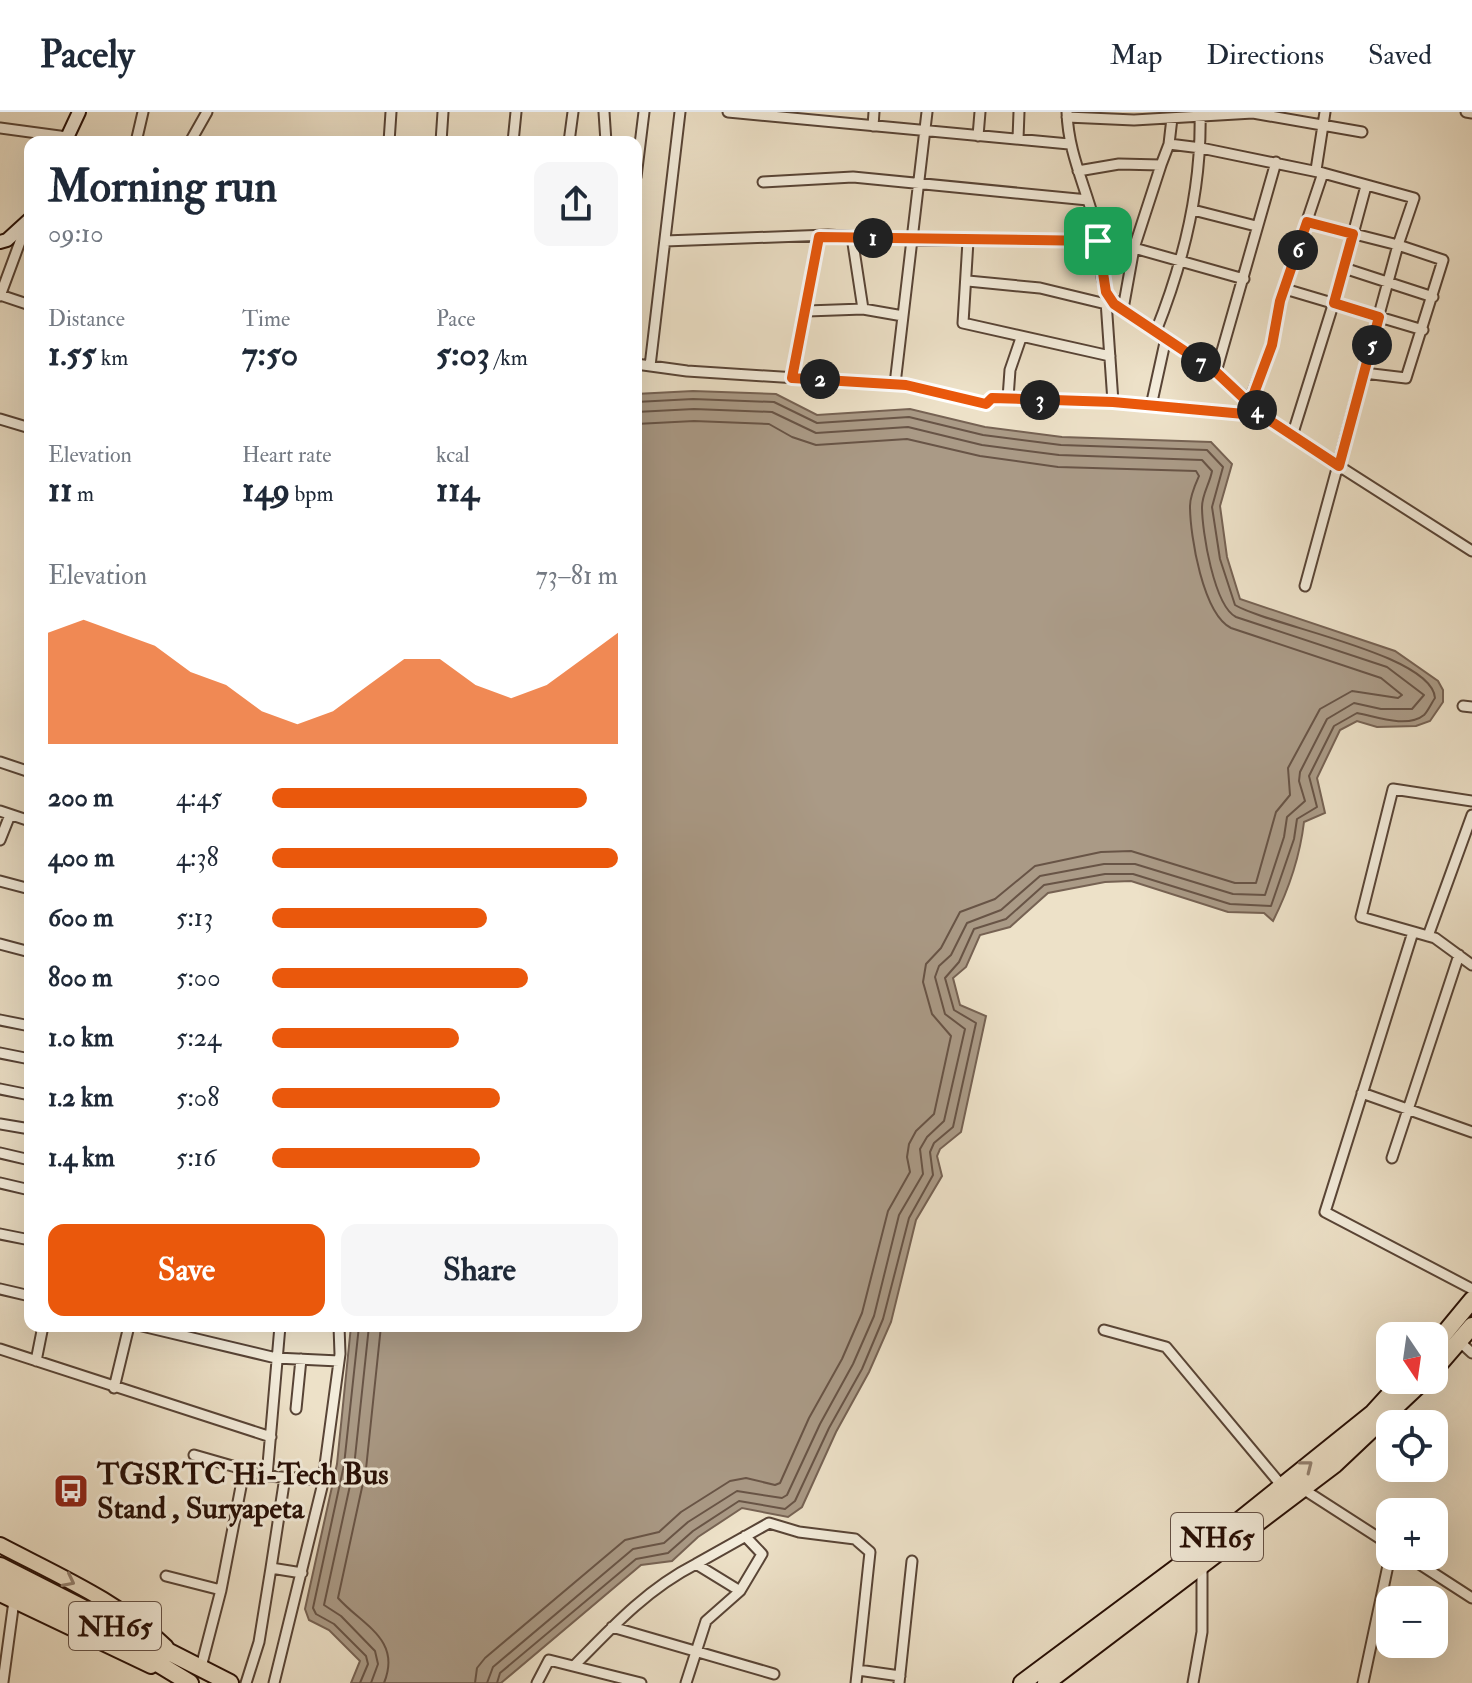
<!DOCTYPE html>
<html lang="en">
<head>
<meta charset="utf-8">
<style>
	body { margin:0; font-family:"IM FELL Double Pica",serif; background:#f6f6f7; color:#1f2937; height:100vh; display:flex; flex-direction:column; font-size:30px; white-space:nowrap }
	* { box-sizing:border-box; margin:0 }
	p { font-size:26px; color:#747a83 }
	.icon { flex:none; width:44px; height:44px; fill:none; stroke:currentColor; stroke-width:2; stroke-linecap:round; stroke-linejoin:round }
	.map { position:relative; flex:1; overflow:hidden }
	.details { position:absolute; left:24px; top:24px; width:618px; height:1196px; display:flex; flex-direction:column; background:#fff; border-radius:16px; box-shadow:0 8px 32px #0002 }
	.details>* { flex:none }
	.needle { width:52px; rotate:167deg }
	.buttons { position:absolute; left:1376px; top:1210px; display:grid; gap:16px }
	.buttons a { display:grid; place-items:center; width:72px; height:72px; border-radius:16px; background:#fff; box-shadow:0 8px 32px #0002; font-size:40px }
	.pin { position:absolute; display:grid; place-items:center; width:68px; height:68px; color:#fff; margin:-34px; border-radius:16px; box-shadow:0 4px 12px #0006 }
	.km { position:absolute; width:40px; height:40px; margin:-20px; border-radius:50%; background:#222; color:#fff; font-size:22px; line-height:40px; text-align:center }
	.round { display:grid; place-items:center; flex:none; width:84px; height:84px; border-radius:16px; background:#f6f6f7 }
	.head { display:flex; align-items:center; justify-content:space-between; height:136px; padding:0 24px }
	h1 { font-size:44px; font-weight:700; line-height:60px }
	.figures { display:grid; grid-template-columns:repeat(3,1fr); gap:12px; height:136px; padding:8px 24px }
	.figures div { display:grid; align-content:center }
	.figures b { font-size:34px; font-weight:700 }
	.figures small { font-size:22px; font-weight:400 }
	.figures p { font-size:22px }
	.chart { height:224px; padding:16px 24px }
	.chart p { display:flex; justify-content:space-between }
	.chart svg { width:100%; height:144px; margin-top:8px; fill:#ea580c; opacity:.7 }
	.primary-button { display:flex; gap:16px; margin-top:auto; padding:16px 24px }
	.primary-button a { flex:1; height:92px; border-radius:16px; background:#ea580c; color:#fff; font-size:32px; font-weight:700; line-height:92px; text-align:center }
	.primary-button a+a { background:#f6f6f7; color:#1f2937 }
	ul { padding:0 24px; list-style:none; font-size:26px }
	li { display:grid; grid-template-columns:128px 96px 1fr; align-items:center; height:60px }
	li i { height:20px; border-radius:10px; background:#ea580c }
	header { display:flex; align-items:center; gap:48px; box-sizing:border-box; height:112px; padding:0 40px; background:#fff; border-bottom:2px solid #e0e1e3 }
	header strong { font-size:38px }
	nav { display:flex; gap:44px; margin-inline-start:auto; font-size:28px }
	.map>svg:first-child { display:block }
	.water { fill:#aa9a86; stroke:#766253; stroke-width:2 }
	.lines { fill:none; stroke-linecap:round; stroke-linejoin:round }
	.shore { stroke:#685446; stroke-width:2 }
	.street-casing { stroke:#584436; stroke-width:13 }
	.secondary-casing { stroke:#270f06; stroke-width:16 }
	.primary-casing { stroke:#270f06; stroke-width:18 }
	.highway-casing { stroke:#270f06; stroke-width:20 }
	.street { stroke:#f3ecdb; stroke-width:9 }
	.secondary { stroke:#f3ecdb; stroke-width:12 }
	.primary { stroke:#ede1c8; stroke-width:14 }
	.highway { stroke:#ede1c8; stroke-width:16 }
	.oneway { stroke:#948271 }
	.route-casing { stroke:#fff; stroke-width:16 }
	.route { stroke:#ea580c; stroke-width:10 }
	.labels { text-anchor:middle; stroke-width:6; stroke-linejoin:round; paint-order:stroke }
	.shield { fill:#f3ecdb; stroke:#645146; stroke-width:2 }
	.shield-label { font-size:28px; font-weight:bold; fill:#270f06 }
	.poi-label { font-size:30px; font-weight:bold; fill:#270f06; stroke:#f3ecdb; text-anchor:start }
</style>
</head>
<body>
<header>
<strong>Pacely</strong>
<nav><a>Map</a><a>Directions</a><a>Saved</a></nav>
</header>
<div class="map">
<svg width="1472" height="1571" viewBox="0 0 1472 1571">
	<rect width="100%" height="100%" fill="#ede1c8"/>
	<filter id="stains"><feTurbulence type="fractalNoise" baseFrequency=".0025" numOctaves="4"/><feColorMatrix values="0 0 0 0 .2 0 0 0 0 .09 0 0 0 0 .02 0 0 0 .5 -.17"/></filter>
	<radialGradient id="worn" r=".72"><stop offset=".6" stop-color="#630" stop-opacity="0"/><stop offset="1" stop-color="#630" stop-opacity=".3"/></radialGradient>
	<path class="water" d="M693 279 776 282 817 303 910 297 985 315 1062 325 1211 330 1232 352 1220 394 1227 445 1240 487 1395 539 1438 569 1443 578V590L1430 609 1416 614 1377 615 1357 609 1340 618 1317 666 1325 701 1304 710C1300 744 1288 779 1273 809L1264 801 1228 800 1131 769 1105 770 1048 781 1010 815 980 823 966 855 953 866 960 893 986 904 961 1020 940 1037 937 1044 942 1064 916 1108 891 1210 869 1260 836 1320 802 1395 788 1405 742 1396 698 1425 672 1449 641 1453 501 1571H351L360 1549 329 1518 309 1508 305 1497 337 1352 351 1214H636V282Z"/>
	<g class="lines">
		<path class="shore" d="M359 1214 344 1353 313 1496 316 1502 334 1512 366 1544 368 1552 360 1571
			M369 1214 354 1355 324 1493 341 1504 375 1539 378 1552 371 1571
			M381 1214 366 1357 338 1486C362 1513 402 1527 384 1571
			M475 1571 477 1556 485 1546 625 1428 659 1420 681 1400 730 1369 746 1366 775 1373 780 1371 809 1306 842 1247 862 1201 888 1099 910 1060 907 1045 909 1032 916 1019 934 1002 951 924 932 902 923 870 926 852 941 836 960 800 995 787 1035 754 1101 740 1131 739 1235 771H1256L1276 700 1290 683 1288 656 1320 597 1352 579 1398 586 1402 583 1381 566 1231 516C1203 502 1190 424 1190 394 1190 384 1195 373 1199 364L1196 359 1058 355 980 344 907 327 816 333 792 325 769 312 694 309 636 312
			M487 1571 493 1555 633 1437 664 1431 688 1410 737 1379 782 1386 787 1383 820 1312 853 1252 874 1204 899 1103 923 1062 920 1037 927 1025 944 1009 965 917 945 902 935 865 939 854 951 843 967 811 1001 798 1040 764 1104 752H1135L1233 782 1265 783 1284 725 1287 705 1305 689 1299 669 1300 660 1327 607 1354 591 1381 597H1412L1424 583 1387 555 1236 505C1214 494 1202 419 1202 395 1202 382 1210 371 1212 359L1202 348 1059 343 982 333 908 315 816 321 772 300 694 297 636 300
			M497 1571 500 1561 636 1447 668 1441 693 1419 739 1389 785 1397 795 1389 829 1316 862 1257 883 1207 909 1106 933 1063 930 1040 934 1031 953 1015 976 911 954 898 945 866 959 850 974 817 1006 807 1044 773 1105 762H1133L1230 792 1271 794 1294 727 1297 707 1317 695 1309 664 1334 614 1357 601C1374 604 1407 617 1424 603 1428 599 1432 590 1435 586 1432 542 1270 514 1235 493L1220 447 1212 395 1223 355 1207 338 1061 333 983 323 909 305 817 311 774 290 693 287 636 290"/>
		<defs>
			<path id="street" d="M604 0 606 30
				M728 0 1069 32
				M1067 0C1068 39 1084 71 1094 108 1101 133 1096 172 1114 192L1216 260 1284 319 1472 439
				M1466 0 1472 1
				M1067 5 1134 8 1253 1 1362 20
				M873 14 874 0
				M0 16 67 25
				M978 24 980 0
				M1018 27 1019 0
				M136 30 143 0
				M190 30 207 0
				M389 30 391 0
				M441 30 443 0
				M513 30 516 0
				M569 30 573 0
				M1169 32 1172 6
				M1316 58 1325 0
				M1323 61 1414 86 1398 133 1443 148 1406 266 1364 261
				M636 65 644 0
				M763 70 853 65 1088 88
				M1193 98 1256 114
				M852 125 863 197 903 204
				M665 129 828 123 912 128 1098 129
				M968 129 963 211 1110 244
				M1134 136 1161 53
				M1344 156 1433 185
				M968 169 1040 176 1106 192 1118 190
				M1285 177 1423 218
				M0 183 30 193
				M0 184 27 111
				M1106 189 1113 290
				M1123 197 1134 136 1244 167
				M807 199 863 197
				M1156 219C1184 149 1202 76 1200 0
				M636 252 687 259 906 273 986 292 992 286 1113 290 1244 302 1272 233 1280 189 1323 61 1201 36 1169 32 1161 53 1119 52 1078 59
				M650 254 680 0
				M1216 260 1276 50
				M792 266 819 125
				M895 272 927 0
				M1008 286 1010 258 1021 226
				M1151 294 1166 226
				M0 307 30 316
				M1292 324 1339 174 1366 74
				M1305 474 1398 133 1307 110
				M1463 594 1472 595
				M0 650 30 660
				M1472 689 1393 677 1361 805 1435 826 1472 853
				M0 699 30 709
				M0 728 10 703
				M0 769 30 777
				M1413 820 1325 1100 1472 1177
				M1428 824 1472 703
				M0 832 30 840
				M0 908 30 914
				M0 941 30 947
				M0 977 30 983
				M1362 981 1472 1020
				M0 1012 30 1017
				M0 1041 30 1048
				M1392 1046 1459 843
				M0 1071 30 1078
				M0 1122 30 1128
				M0 1177 30 1184
				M142 1214 276 1246 339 1249
				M1104 1218 1166 1235 1282 1374
				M1460 1230 1472 1241
				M0 1237 271 1325
				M36 1249 43 1214
				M114 1276 129 1214
				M296 1297 301 1247
				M194 1343 267 1364 323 1368
				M267 1364 280 1214
				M1303 1377 1390 1433
				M1407 1444 1472 1486
				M696 1452 769 1411 799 1420 855 1427 870 1440 856 1571
				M271 1456 285 1365
				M166 1464 221 1478
				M740 1479 762 1442 745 1424
				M612 1515 774 1562
				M574 1554C612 1515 647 1477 696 1452L740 1479 706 1509 686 1571
				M201 1555 221 1478 244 1359
				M858 1558 900 1564
				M0 1569 3 1570 14 1489
				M246 1571 259 1530 271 1456 302 1461
				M274 1571 322 1375 340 1242 339 1214
				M537 1571 549 1548 641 1571
				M899 1571 912 1449
				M1193 1571 1202 1520V1454
				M1363 1571 1390 1444"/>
			<path id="secondary" d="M65 30 79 0
				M0 130 7 128 30 107"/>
			<path id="primary" d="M0 1433C57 1463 120 1490 166 1535
				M0 1482 151 1554"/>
			<path id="highway" d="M1434 1234 1472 1188
				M1434 1258 1472 1214
				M0 1454 230 1571
				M0 1470 134 1537 190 1571
				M1022 1571 1230 1416 1373 1301 1403 1268
				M1046 1571 1335 1352 1424 1268"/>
		</defs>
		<use href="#street" class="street-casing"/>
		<use href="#secondary" class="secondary-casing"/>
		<use href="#primary" class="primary-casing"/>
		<use href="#highway" class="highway-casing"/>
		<use href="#street" class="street"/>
		<use href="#secondary" class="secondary"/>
		<use href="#primary" class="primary"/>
		<use href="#highway" class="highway"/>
	</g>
	<defs><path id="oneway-chevron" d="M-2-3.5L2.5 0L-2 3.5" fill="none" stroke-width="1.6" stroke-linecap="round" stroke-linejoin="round" transform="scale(2)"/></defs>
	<g class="oneway">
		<use href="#oneway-chevron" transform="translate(1307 1354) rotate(-38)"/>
		<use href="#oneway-chevron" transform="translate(69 1469) rotate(27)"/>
	</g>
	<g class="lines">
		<defs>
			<path id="route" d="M1098 129 819 125 792 266 906 273 986 292 992 286 1113 290 1244 302 1250 292 1266 306 1339 354 1379 205 1334 191 1353 122 1307 110 1280 189 1272 233 1250 292 1216 260 1114 192 1106 180 1098 129"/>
		</defs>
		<use href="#route" class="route-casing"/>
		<use href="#route" class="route"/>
	</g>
	<defs>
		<symbol id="bus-square" viewBox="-11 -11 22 22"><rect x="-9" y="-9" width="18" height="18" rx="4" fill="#8f2418" stroke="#f3ecdb"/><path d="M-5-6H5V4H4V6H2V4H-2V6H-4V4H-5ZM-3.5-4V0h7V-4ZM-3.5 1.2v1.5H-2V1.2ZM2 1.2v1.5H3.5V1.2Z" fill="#fff"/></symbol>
	</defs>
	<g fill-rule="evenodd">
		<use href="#bus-square" x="51" y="1359" width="40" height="40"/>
	</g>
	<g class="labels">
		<g class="shield">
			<rect x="1171" y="1401" width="92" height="48" rx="6"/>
			<rect x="69" y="1490" width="92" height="48" rx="6"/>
		</g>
		<g class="shield-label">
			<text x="1217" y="1435">NH65</text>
			<text x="115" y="1524">NH65</text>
		</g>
		<g class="poi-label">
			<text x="97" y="1372">TGSRTC Hi-Tech Bus<tspan x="97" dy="34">Stand , Suryapeta</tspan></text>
		</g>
	</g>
	<rect width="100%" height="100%" filter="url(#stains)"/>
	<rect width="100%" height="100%" fill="url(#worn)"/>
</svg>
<div class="buttons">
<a><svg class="needle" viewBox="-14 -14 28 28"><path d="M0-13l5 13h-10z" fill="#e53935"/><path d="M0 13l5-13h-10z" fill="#747a83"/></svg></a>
<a><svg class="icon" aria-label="locate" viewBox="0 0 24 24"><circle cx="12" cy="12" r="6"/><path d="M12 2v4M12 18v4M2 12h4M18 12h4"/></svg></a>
<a>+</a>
<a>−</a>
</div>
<div class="pin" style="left:1098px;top:129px;background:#1e9e55"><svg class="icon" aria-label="arrive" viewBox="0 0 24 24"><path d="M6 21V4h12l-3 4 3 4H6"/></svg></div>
<b class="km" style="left:873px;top:126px">1</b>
<b class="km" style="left:820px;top:267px">2</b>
<b class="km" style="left:1040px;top:288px">3</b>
<b class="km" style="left:1257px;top:298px">4</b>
<b class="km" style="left:1372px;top:233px">5</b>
<b class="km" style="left:1298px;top:138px">6</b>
<b class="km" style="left:1201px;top:250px">7</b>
<section class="details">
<div class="head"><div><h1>Morning run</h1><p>09:10</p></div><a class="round"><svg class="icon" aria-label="share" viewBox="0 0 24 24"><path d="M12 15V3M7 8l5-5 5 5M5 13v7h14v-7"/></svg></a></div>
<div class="figures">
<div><p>Distance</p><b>1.55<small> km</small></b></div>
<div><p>Time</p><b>7:50</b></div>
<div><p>Pace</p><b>5:03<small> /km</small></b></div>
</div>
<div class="figures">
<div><p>Elevation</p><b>11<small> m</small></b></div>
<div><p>Heart rate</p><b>149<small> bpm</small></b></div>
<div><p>kcal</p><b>114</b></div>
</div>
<div class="chart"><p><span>Elevation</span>73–81 m</p>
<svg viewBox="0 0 160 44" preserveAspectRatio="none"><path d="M0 44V10L10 6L20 10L30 14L40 22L50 26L60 34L70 38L80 34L90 26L100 18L110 18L120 26L130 30L140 26L150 18L160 10V44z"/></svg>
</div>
<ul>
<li><b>200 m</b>4:45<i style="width:91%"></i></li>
<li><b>400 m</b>4:38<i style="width:100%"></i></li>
<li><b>600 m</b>5:13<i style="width:62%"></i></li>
<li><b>800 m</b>5:00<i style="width:74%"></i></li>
<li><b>1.0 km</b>5:24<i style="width:54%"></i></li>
<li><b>1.2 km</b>5:08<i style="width:66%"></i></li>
<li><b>1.4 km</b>5:16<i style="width:60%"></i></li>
</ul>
<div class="primary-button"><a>Save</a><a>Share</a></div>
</section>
</div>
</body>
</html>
